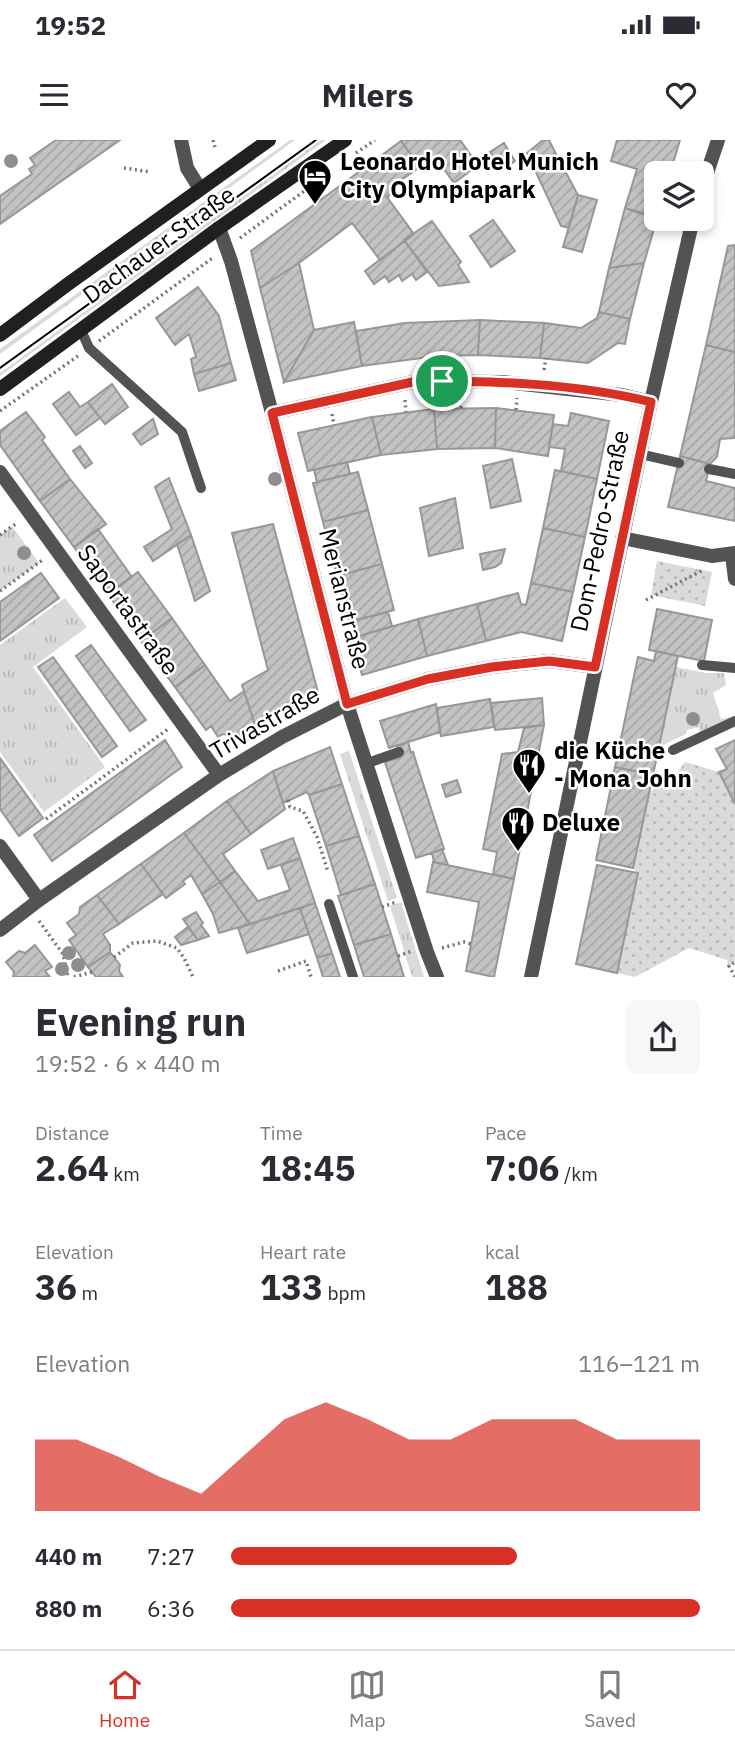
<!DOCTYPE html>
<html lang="en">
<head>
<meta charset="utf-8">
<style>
	body { margin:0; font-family:"IBM Plex Sans",sans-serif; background:#f7f7f7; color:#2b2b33; height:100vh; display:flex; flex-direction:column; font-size:26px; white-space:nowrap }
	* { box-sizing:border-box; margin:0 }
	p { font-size:23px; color:#7c7c81 }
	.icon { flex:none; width:38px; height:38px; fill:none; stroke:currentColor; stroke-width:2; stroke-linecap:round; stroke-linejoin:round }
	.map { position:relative; height:837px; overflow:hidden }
	.panel { display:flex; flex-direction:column; background:#fff; flex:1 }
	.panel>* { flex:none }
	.controls { position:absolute; left:644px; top:21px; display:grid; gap:14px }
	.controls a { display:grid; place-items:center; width:70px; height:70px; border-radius:10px; background:#fff; box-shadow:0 4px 10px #0003; font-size:35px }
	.pin { position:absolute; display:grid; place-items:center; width:60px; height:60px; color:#fff; margin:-30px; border:4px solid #fff; border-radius:50%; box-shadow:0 2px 7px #0007 }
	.round { display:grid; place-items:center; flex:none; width:74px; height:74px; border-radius:10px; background:#f7f7f7 }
	.summary { display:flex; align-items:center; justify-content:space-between; height:119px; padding:0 35px }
	h1 { font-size:38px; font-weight:800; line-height:52px }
	.stats { display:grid; grid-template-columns:repeat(3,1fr); gap:10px; height:119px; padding:7px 35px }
	.stats div { display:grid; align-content:center }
	.stats b { font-size:35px; font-weight:800 }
	.stats small { font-size:19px; font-weight:400 }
	.stats p { font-size:19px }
	.chart { height:196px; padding:14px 35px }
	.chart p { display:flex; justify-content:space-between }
	.chart svg { width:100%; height:126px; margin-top:7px; fill:#d93025; opacity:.7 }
	ul { padding:0 35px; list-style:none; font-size:23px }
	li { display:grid; grid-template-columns:112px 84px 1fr; align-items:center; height:52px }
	li i { height:18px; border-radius:9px; background:#d93025 }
	.status { display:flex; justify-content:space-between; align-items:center; height:49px; padding:0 35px; background:#fff; direction:ltr }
	.status svg { height:19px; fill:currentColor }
	header { display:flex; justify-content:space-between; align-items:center; height:91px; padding:0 35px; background:#fff; font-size:32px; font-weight:800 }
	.tabs { display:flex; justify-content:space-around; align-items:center; height:98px; border-top:2px solid #e1e1e2; background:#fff; font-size:19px; color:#7c7c81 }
	.tabs a { display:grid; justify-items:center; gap:4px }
	.tabs .selected { color:#d93025 }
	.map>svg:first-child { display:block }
	.grass { fill:url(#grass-tufts) }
	.park { fill:url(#park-dots) }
	.building { fill:url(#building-hatch); stroke:#979797; stroke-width:2 }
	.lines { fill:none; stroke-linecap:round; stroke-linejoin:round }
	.path { stroke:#757575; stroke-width:3.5; stroke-dasharray:2 3.5; stroke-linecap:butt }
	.lane { stroke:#535353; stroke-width:10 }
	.street { stroke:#535353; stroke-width:14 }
	.secondary { stroke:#202020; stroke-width:14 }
	.tram { stroke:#000; stroke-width:2 }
	.tree { fill:#8e8e8e }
	.route-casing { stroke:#fff; stroke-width:14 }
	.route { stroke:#d93025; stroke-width:9 }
	.labels { text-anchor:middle; stroke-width:5; stroke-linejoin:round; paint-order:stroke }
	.poi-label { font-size:24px; font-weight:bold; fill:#000; stroke:#fff; text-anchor:start }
	.street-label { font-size:24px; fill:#000; stroke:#fff }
</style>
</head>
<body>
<div class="status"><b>19:52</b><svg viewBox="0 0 49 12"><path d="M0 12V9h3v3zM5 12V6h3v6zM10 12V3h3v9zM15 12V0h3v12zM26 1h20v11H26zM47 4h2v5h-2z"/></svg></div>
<header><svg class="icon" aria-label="menu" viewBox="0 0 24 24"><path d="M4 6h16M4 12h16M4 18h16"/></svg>Milers<svg class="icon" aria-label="heart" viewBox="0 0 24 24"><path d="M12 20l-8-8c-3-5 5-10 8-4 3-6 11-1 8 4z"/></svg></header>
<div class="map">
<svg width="735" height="837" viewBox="0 0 735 837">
	<defs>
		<pattern id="grass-tufts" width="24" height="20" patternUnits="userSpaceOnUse" patternTransform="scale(1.75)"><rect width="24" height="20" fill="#dadada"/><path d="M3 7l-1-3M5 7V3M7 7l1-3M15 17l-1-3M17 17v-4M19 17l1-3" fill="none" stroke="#b9b9b9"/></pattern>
		<pattern id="park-dots" width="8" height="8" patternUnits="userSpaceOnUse" patternTransform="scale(1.75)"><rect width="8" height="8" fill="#dadada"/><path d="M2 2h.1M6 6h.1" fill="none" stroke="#b9b9b9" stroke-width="1.8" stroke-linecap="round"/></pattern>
		<pattern id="building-hatch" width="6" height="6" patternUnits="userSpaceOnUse" patternTransform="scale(1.75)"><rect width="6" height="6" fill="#c3c3c3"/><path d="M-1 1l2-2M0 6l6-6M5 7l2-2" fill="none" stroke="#a6a6a6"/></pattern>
	</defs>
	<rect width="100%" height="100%" fill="#fff"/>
	<path class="grass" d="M290 0H295L0 214V209Z
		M321 0H326L0 236V233Z
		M12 386 39 423 0 451V395Z
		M65 458 87 487 33 527 105 627 44 672 0 612V505Z
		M676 527 706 533H724L726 545 713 553 721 579 730 577V583L700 597 699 587 687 590 686 594 659 607Z
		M349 611 397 758 388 761 340 614Z
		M401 762 424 837H412L390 766Z"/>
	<path class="park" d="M657 421 712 432 705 466 651 455Z
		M685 622 719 632 735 664V822L729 826 727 820 689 808 635 837 617 833 638 734 633 728 649 655 660 638H673Z"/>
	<path class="building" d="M56 0H120L0 84V56L32 34 29 29 35 25 30 18Z
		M403 0H460L478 25 454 43 436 18 422 29 401 1Z
		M543 0H549L556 14 533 26 527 13Z
		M617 0H680L670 33H656V77L625 68 637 29 611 21Z
		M401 1 420 27 394 45 396 51 387 57 414 94 380 120 352 83 299 123 260 148 251 111Z
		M504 3 515 21 503 30 490 12Z
		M556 14 578 55 569 88 561 86 533 26Z
		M578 55 597 60 582 112 563 107Z
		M625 68 657 79 644 123 609 128Z
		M493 80 515 111 491 127 470 96Z
		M432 81 461 122 458 125 469 142 439 146 404 100Z
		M405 101 427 132 416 140 412 134 402 141 399 135 389 142 385 136 374 144 365 131Z
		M735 105V212L706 205 728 106Z
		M299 123 314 190 284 242 260 148Z
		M644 123 630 179 599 172 609 128Z
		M198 147 219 176 231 223 194 234 191 219 196 217 189 194 175 205 156 178Z
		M599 172 630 179 625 204 618 203 588 223 540 218 544 183 581 188 597 178Z
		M480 180 478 215 437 216 362 226 356 191 405 183Z
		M480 180 544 183 540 218 478 215Z
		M354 182 362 226 284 242 314 190Z
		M706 205 735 212V298L720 299 717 317 710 324 680 316Z
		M231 223 236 240 199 251 194 234Z
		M112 244 128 267 105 284 88 262Z
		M69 252 80 267 88 262 100 278 76 295 53 264Z
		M496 268 554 275 548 316 495 308Z
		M496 268 495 308 437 309 434 269Z
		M434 269 437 309 381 315 372 277Z
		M26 272 45 297 42 300 70 339 40 361 0 305V291Z
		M571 273 609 281 597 339 561 331 565 309 549 307 553 284 568 286Z
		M372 277 381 315 308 331 298 293Z
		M153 279 158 294 141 305 133 294Z
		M80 306 92 323 85 328 73 311Z
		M680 316 710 324 706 341 735 348V381L668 367Z
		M512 319 521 361 491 368 483 326Z
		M347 322 350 334 317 342 314 330Z
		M555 330 597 339 585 397 543 388Z
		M358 332 368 370 323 382 313 343Z
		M169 338 191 395 153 421 144 407 172 389 155 347Z
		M70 339 106 384 74 407 40 361Z
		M455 358 463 408 429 416 420 368Z
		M368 370 382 424 337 436 323 382Z
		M273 384 318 552 255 585 242 545 268 530 232 393Z
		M543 388 585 397 573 452 531 443Z
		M98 389 132 437 108 454 74 407Z
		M191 395 210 451 195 461 177 404Z
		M505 409 501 423 495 427 483 430 480 414Z
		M382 424 394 470 349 482 337 436Z
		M138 432 172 478 141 501 108 454Z
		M41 433 59 458 0 501V462Z
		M531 443 573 452 562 501 521 492 486 501 477 464 518 453 521 464 526 465Z
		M477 464 486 501 427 516 418 479Z
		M657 469 712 480 704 521 649 510Z
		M388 472 392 486 357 497 353 481Z
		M172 478 205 525 175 547 141 501Z
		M418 479 427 516 362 535 352 498Z
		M91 505 146 580 130 591 76 516Z
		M656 511 678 516 653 635 615 627 638 517 654 521Z
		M53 517 117 606 102 617 38 527Z
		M205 525 230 561 244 551 255 585 236 597 223 594 218 597 211 586 206 590 175 547Z
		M542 558 544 585 495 590 491 563Z
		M490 559 494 587 441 596 437 568Z
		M436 564 440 592 389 608 380 581Z
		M544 585 514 739 493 734 497 712 483 709 502 614 518 612 524 588Z
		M165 600 182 627 52 721 34 695Z
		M735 600V664L719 632 727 629 716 609Z
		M408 602 411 613 413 612 444 709 416 718 385 622 401 617 397 606Z
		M330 607 342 644 309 655 307 652 283 663 273 631Z
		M0 618 43 678 19 696 0 669Z
		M615 627 653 635 633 728 596 720Z
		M273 631 285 669 251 694 227 661Z
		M457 640 461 652 446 657 442 645Z
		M342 644 359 696 326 706 309 655Z
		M227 661 251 694 223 714 235 731 220 742 184 693Z
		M184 693 220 742 202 754 191 735 183 741 185 744 166 758 141 724Z
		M359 696 375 744 341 755 326 706Z
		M293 698 300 718 268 729 261 710Z
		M442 709 448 725 434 722 432 713Z
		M300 718 315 763 250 784 220 742 235 731 258 761 290 750 281 725Z
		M433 722 514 739 494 837 466 831 479 762 427 752Z
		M141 724 163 754 119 784 97 755Z
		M597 725 638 733 617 833 576 824Z
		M220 742 250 784 219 793 213 774 202 754Z
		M375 744 391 794 354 805 338 756Z
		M97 755 119 784 103 794 110 805V812L88 827 69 800 76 795 67 783 79 774 80 767Z
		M315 763 332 813 317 818 300 768Z
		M300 768 309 794 247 813 238 788Z
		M196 772 203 783 201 785 209 796 198 800 183 779Z
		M188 787 198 800 181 805 175 797Z
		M391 794 404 837H364L354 805Z
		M35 805 52 827 45 831 50 837H13L14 832 6 822 19 811 25 813Z
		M110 812 120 825 119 831 123 837H96L88 827Z
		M332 813 340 837H323L317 818Z"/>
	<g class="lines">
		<path class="path" d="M213 0 215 7
			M356 13 375 0
			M124 28 151 32
			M240 98 333 30
			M99 201 214 117
			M544 230 546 218
			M405 260 406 272
			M461 268 462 256
			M516 270 517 258
			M0 271 78 216
			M332 274 334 285
			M0 395 17 383
			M0 451 44 419
			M646 460 703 430
			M288 660 290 667 303 671 317 697 328 732
			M46 679 168 589
			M382 767 396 762
			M39 781 63 814 68 837
			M442 808 464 802 471 804
			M398 816 412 811
			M114 817 133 803 157 801 177 808 184 818 193 837
			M278 831 306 821 311 837
			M74 837 92 832
			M735 837 729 826 735 822"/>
		<path class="lane" d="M81 190 89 208 182 292 201 348
			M640 314 679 323
			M709 329 735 334
			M702 525 735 528
			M673 610 735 581
			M365 624 399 612
			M329 764 353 837"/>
		<path class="street" d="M181 0 187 28 200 49
			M702 48 718 0
			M219 88 231 121 272 273 347 564 427 812 437 837
			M272 273 417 241 503 242 622 255 651 262
			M0 332 219 635
			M622 398 712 416 735 413
			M732 415 735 439
			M0 706 39 760
			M0 790 39 760 219 635 282 597 347 564 428 539 492 527 549 521 595 527
			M531 837 651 262 693 79"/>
		<path class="secondary" d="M0 195 68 144 269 0
			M0 249 219 88 345 0"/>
		<path class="tram" d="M0 228 316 0"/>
	</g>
	<g class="tree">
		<circle cx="11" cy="21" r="7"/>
		<circle cx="275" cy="339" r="7"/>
		<circle cx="24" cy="413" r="7"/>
		<circle cx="693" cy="579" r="7"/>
		<circle cx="69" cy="813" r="7"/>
		<circle cx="78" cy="825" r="7"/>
		<circle cx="62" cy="829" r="7"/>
	</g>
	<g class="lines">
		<defs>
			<path id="route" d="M417 241C494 241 575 243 651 262L595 527 549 521 492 527 428 539 347 564 272 273Z"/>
		</defs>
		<use href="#route" class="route-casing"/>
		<use href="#route" class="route"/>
	</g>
	<defs>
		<symbol id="hotel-pin" viewBox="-11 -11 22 30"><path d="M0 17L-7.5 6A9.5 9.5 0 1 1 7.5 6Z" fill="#000" stroke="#fff"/><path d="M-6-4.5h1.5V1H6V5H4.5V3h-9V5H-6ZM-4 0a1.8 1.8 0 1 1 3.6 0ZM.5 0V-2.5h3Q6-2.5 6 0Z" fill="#fff"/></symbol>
		<symbol id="restaurant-pin" viewBox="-11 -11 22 30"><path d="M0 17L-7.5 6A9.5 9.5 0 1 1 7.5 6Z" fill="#000" stroke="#fff"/><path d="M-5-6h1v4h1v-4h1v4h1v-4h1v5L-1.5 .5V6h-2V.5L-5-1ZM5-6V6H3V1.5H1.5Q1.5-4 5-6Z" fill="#fff"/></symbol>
	</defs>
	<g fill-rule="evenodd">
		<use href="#hotel-pin" x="296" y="17" width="38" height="52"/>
		<use href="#restaurant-pin" x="510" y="606" width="38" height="52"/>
		<use href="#restaurant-pin" x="499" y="664" width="38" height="52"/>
	</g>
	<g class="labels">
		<g class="poi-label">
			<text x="340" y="30">Leonardo Hotel Munich<tspan x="340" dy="28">City Olympiapark</tspan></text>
			<text x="554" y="619">die Küche<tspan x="554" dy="28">- Mona John</tspan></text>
			<text x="542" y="691">Deluxe</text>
		</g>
		<g class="street-label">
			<text transform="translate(159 105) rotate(-36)" y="8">Dachauer Straße</text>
			<text transform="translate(600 391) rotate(-78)" y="8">Dom-Pedro-Straße</text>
			<text transform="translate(344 459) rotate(76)" y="8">Merianstraße</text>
			<text transform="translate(128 470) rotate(54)" y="8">Saportastraße</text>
			<text transform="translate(265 583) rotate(-30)" y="8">Trivastraße</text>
		</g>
	</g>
</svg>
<div class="controls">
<a><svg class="icon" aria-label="layers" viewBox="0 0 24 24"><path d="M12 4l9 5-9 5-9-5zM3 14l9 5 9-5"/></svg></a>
</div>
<div class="pin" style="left:442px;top:241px;background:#1e9e55"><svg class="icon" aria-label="arrive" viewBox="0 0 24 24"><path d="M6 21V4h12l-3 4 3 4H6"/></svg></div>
</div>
<section class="panel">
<div class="summary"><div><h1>Evening run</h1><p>19:52 · 6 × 440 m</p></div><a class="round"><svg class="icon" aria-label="share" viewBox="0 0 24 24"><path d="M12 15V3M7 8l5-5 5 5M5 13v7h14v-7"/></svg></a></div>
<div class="stats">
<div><p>Distance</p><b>2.64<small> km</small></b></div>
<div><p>Time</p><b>18:45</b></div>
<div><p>Pace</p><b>7:06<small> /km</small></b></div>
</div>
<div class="stats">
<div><p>Elevation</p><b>36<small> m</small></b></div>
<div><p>Heart rate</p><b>133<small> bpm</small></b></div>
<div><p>kcal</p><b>188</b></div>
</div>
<div class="chart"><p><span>Elevation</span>116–121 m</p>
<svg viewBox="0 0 160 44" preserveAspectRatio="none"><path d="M0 44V19L10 19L20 25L30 32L40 38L50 25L60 12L70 6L80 12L90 19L100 19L110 12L120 12L130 12L140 19L150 19L160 19V44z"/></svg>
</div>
<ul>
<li><b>440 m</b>7:27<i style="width:61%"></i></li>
<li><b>880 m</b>6:36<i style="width:100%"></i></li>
</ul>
</section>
<nav class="tabs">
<a class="selected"><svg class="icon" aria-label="home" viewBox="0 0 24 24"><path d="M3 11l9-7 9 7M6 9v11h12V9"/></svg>Home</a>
<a><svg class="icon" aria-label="map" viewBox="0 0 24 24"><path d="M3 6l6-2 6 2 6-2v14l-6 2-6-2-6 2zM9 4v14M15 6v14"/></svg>Map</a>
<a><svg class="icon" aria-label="saved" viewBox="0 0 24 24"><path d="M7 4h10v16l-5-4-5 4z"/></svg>Saved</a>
</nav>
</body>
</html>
